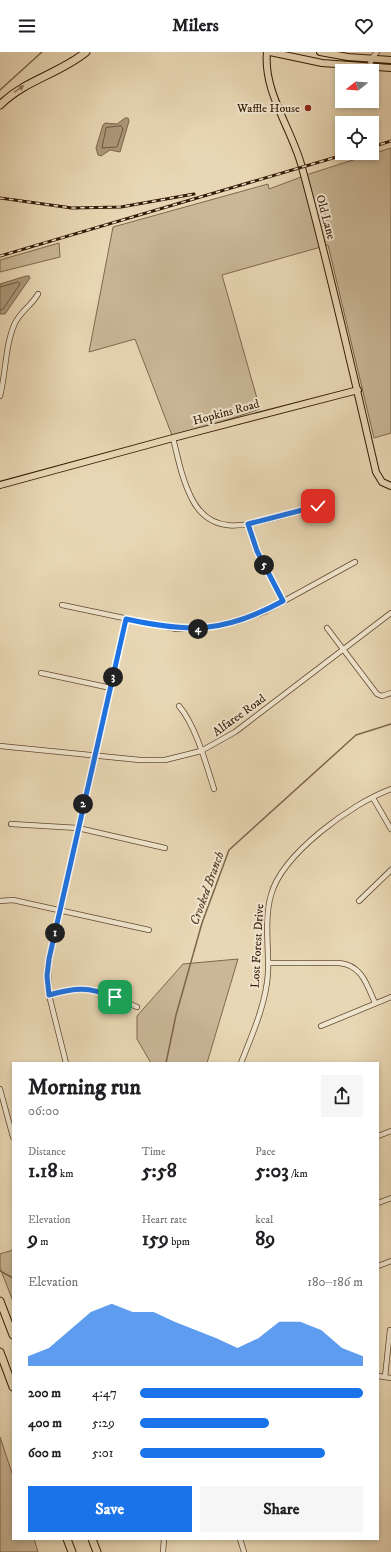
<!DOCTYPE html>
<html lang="en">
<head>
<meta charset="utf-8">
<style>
	body { margin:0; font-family:"IM FELL DW Pica",serif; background:#f6f6f6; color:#202124; height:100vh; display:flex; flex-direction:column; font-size:15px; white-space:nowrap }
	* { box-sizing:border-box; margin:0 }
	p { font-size:13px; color:#757577 }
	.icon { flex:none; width:22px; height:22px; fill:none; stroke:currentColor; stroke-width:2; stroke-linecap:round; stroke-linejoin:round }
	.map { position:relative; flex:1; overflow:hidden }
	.panel { position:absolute; left:12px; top:1010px; width:367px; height:478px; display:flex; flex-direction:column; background:#fff; border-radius:0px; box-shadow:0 2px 6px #0003 }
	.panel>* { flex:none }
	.needle { width:26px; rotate:253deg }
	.fabs { position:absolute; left:335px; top:12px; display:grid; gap:8px }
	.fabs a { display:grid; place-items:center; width:44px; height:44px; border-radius:0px; background:#fff; box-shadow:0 2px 6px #0003; font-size:20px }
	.pin { position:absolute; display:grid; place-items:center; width:34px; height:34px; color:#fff; margin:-17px; border-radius:8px; box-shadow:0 2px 6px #0006 }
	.km { position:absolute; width:20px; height:20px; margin:-10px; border-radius:50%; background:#222; color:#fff; font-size:11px; line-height:20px; text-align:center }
	.round { display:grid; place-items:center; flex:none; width:42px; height:42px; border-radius:0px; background:#f6f6f6 }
	.head { display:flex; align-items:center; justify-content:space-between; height:68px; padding:0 16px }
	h1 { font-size:22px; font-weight:700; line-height:30px }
	.metrics { display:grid; grid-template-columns:repeat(3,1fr); gap:6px; height:68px; padding:4px 16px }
	.metrics div { display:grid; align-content:center }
	.metrics b { font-size:20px; font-weight:700 }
	.metrics small { font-size:11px; font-weight:400 }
	.metrics p { font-size:11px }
	.chart { height:112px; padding:8px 16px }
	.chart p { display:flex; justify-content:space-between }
	.chart svg { width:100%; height:72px; margin-top:4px; fill:#1a73e8; opacity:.7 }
	.primary-button { display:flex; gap:8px; margin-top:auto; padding:8px 16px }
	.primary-button a { flex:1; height:46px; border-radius:0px; background:#1a73e8; color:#fff; font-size:16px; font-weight:700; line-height:46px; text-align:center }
	.primary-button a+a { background:#f6f6f6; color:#202124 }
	ul { padding:0 16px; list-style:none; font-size:13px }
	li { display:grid; grid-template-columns:64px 48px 1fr; align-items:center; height:30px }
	li i { height:10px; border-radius:5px; background:#1a73e8 }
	header { display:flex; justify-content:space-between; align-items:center; height:52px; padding:0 16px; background:#fff; font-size:18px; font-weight:700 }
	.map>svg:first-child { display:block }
	.green { fill:#c9b797; stroke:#7e684f }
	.water { fill:#ab9779; stroke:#7b654b }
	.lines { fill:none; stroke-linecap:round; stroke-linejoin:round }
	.shore { stroke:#705840; stroke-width:1 }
	.stream { stroke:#7b654b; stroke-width:1.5 }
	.minor-casing { stroke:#614932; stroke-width:6 }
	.major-casing { stroke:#341a07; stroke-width:8 }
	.highway-casing { stroke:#341a07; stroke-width:9 }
	.minor { stroke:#f0e5ce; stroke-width:4.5 }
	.major { stroke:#e8d7b4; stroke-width:6 }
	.highway { stroke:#e8d7b4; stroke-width:7 }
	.rail-casing { stroke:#341a07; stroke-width:3 }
	.rail { stroke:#f0e5ce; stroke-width:1.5; stroke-dasharray:4.5; stroke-linecap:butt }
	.oneway { fill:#8e785e }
	.route-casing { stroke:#fff; stroke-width:8 }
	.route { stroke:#1a73e8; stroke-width:5 }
	.poi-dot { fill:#8f2418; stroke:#f0e5ce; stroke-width:1.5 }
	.labels { text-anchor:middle; stroke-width:4; stroke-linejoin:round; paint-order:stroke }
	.poi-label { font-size:12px; fill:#341a07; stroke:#f0e5ce; text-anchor:end }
	.street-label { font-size:12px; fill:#341a07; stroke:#f0e5ce }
	.water-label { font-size:13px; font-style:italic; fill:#5e462f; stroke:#f0e5ce }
</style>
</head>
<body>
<header><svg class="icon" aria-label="menu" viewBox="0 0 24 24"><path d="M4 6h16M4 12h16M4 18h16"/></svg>Milers<svg class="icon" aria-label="heart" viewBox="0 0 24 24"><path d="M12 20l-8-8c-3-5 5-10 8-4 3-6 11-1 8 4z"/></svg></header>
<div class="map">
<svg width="391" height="1500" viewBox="0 0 391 1500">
	<rect width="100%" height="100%" fill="#e8d7b4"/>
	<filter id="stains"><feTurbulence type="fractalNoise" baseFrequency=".005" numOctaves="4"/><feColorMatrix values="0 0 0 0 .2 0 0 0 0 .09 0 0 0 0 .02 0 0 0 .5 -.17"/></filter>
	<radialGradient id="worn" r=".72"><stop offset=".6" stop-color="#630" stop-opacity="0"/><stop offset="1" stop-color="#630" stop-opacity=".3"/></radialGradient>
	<path class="green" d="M391 96V381L374 386 328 193 222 223 260 357 173 386 135 287 89 300 113 175 268 132 269 137 309 122Z
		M59 191 60 205 0 220V208Z
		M238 907 207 1011H151L137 987V964L183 912Z
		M13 1198V1249L0 1216V1202Z
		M0 1385 13 1424V1487H34L38 1500H0Z"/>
	<path class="water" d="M125 66H128L129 69 120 100 110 98 101 104 98 103 96 96 103 73 105 71 117 72Z
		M26 224H29L30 226 5 262H0V232Z"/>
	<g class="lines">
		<path class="shore" d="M121 74 123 77 117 95 102 96 106 76Z
			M0 235 18 230 20 232 3 257 0 258"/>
		<path class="stream" d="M0 38 42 0
			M166 1011 176 963 202 871 229 798 356 683 391 672
			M0 1219 13 1226"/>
		<defs>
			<path id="minor" d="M370 16 371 7 377 0
				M0 344C6 321 5 293 15 271 21 259 32 253 38 242
				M173 386C178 406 182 428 192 447 211 484 245 474 278 465 295 460 313 455 331 452
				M248 472 257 499 283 549
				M62 553 176 577 211 575 238 569 264 560 355 510
				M327 576 377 642 382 644 391 641
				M41 621 111 636
				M179 654C196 674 206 712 214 737
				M0 694 140 708H165L201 699 235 680 391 561
				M373 746 391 777
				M11 772 78 776 165 796
				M0 849 13 848 149 878
				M359 849 391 818
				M268 911H339C362 913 367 933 375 951
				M49 943C89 931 100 939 137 955
				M321 974 391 945
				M66 1011 49 943 48 914 126 567
				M241 1011C252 983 266 952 268 921 269 896 264 867 271 843 282 802 352 751 391 737
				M0 1037 13 1085
				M378 1084 391 1079
				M378 1151 391 1146
				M378 1214 391 1209
				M378 1324 391 1326
				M385 1325 390 1278
				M240 1487 244 1500
				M163 1500 164 1487"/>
			<path id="major" d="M267 0C263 39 291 76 301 112 329 214 352 317 376 420L382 430 391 434
				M270 0 322 11 391 16
				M320 0 348 5 391 8
				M0 433 173 386 358 338"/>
			<path id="highway" d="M0 53C25 28 59 22 86 0
				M0 1249 13 1283
				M0 1300 13 1335
				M67 1487 72 1500
				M92 1487 97 1500"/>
		</defs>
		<use href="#minor" class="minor-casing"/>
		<use href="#major" class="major-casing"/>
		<use href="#highway" class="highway-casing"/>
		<use href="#minor" class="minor"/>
		<use href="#major" class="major"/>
		<use href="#highway" class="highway"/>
		<defs>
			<path id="rail" d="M372 95 391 89
				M0 146 72 156 121 155 194 142
				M0 204 350 101"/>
		</defs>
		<use href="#rail" class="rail-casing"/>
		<use href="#rail" class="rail"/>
	</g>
	<defs><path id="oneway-solid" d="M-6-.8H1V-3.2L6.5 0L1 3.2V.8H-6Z"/></defs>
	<use class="oneway" href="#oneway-solid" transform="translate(19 37) rotate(-35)"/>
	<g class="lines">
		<defs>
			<path id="route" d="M115 945C88 935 77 935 49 943L47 924 49 907 126 567C190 581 224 581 283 549L257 499 248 472 318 454"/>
		</defs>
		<use href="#route" class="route-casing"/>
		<use href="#route" class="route"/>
	</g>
	<circle class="poi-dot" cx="308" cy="56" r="4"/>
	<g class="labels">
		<g class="poi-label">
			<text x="300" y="60">Waffle House</text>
		</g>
		<g class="street-label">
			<text transform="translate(326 165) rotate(75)" y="4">Old Lane</text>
			<text transform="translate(226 360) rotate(-15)" y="4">Hopkins Road</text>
			<text transform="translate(239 663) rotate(-36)" y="4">Alfaree Road</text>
			<text transform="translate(257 894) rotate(-87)" y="4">Lost Forest Drive</text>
		</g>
		<g class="water-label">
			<text transform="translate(206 836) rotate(-70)" y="5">Crooked Branch</text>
		</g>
	</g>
	<rect width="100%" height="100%" filter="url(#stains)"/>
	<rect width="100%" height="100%" fill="url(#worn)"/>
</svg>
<div class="fabs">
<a><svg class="needle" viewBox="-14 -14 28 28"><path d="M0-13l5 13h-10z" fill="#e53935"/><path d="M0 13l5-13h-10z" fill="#757577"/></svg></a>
<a><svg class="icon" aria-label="locate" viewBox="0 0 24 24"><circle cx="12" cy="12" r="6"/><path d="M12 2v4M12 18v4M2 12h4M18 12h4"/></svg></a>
</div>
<div class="pin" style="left:115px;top:945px;background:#1e9e55"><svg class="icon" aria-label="arrive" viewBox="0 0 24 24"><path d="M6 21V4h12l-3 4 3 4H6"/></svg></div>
<div class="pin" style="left:318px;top:454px;background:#d93025"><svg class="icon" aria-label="check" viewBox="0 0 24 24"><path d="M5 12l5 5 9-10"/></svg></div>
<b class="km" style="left:55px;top:881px">1</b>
<b class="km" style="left:83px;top:752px">2</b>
<b class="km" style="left:113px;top:625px">3</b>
<b class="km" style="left:198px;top:577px">4</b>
<b class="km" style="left:264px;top:513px">5</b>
<section class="panel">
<div class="head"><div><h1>Morning run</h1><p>06:00</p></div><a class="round"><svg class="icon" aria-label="share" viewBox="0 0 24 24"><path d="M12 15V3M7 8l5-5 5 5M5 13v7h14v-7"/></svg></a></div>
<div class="metrics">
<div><p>Distance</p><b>1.18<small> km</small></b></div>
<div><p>Time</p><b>5:58</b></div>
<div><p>Pace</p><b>5:03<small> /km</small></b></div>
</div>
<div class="metrics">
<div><p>Elevation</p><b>9<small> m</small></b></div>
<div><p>Heart rate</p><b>159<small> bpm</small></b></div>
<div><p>kcal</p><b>89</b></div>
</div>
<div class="chart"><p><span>Elevation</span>180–186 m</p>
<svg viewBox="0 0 160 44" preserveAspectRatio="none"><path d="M0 44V38L10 33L20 22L30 11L40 6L50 11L60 11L70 17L80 22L90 27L100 33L110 27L120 17L130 17L140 22L150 33L160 38V44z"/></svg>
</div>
<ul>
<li><b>200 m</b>4:47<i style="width:100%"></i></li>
<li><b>400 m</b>5:29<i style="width:58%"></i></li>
<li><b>600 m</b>5:01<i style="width:83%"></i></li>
</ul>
<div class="primary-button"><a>Save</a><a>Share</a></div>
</section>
</div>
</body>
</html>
